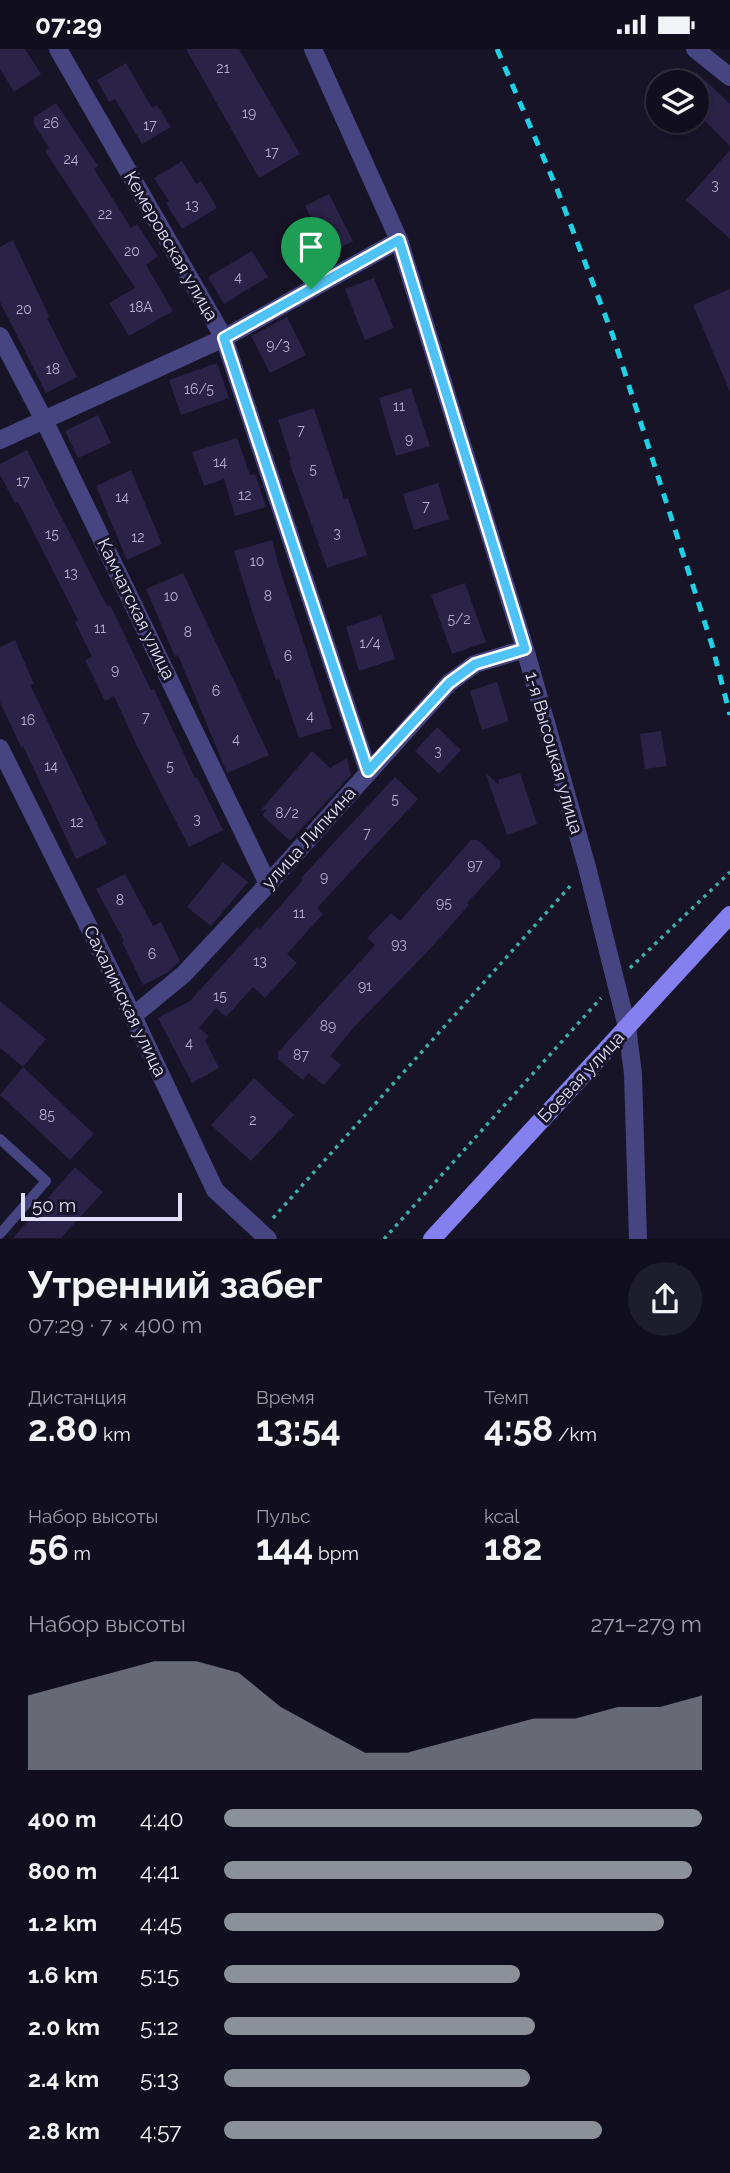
<!DOCTYPE html>
<html lang="ru">
<head>
<meta charset="utf-8">
<style>
	body { margin:0; font-family:Raleway,sans-serif; background:#1e1d2b; color:#f1f3f6; height:100vh; display:flex; flex-direction:column; font-size:26px; white-space:nowrap }
	* { box-sizing:border-box; margin:0 }
	p { font-size:23px; color:#9c9ca4 }
	.icon { flex:none; width:38px; height:38px; fill:none; stroke:currentColor; stroke-width:2; stroke-linecap:round; stroke-linejoin:round }
	.map { position:relative; height:1190px; overflow:hidden }
	.details { display:flex; flex-direction:column; background:#110f1e; flex:1 }
	.details>* { flex:none }
	.fabs { position:absolute; left:646px; top:21px; display:grid; gap:14px }
	.fabs a { display:grid; place-items:center; width:63px; height:63px; border-radius:50%; background:#110f1e; box-shadow:0 2px 5px #0004,0 0 0 2px #302f3c; font-size:35px }
	.scale { position:absolute; left:21px; bottom:18px; width:161px; box-sizing:border-box; padding-left:7px; border:4px solid #e2defb; border-top:0; font-size:19px; line-height:24px; white-space:nowrap; color:#e2defb; -webkit-text-stroke:5px #171428; paint-order:stroke }
	.pin { position:absolute; display:grid; place-items:center; width:60px; height:60px; color:#fff; margin:-72px -30px; border-radius:50% 50% 50% 0; rotate:-45deg; box-shadow:0 0 7px #0007 }
	.pin .icon { rotate:45deg }
	.round { display:grid; place-items:center; flex:none; width:74px; height:74px; border-radius:37px; background:#1e1d2b }
	.head { display:flex; align-items:center; justify-content:space-between; height:119px; padding:0 28px }
	h1 { font-size:38px; font-weight:700; line-height:52px }
	.figures { display:grid; grid-template-columns:repeat(3,1fr); gap:10px; height:119px; padding:7px 28px }
	.figures div { display:grid; align-content:center }
	.figures b { font-size:35px; font-weight:700 }
	.figures small { font-size:19px; font-weight:400 }
	.figures p { font-size:19px }
	.chart { height:196px; padding:14px 28px }
	.chart p { display:flex; justify-content:space-between }
	.chart svg { width:100%; height:126px; margin-top:7px; fill:#8c9099; opacity:.7 }
	ul { padding:0 28px; list-style:none; font-size:23px }
	li { display:grid; grid-template-columns:112px 84px 1fr; align-items:center; height:52px }
	li i { height:18px; border-radius:9px; background:#8c9099 }
	.status { display:flex; justify-content:space-between; align-items:center; height:49px; padding:0 35px; background:#110f1e; direction:ltr }
	.status svg { height:19px; fill:currentColor }
	.map>svg:first-child { display:block }
	.building { fill:#2a2247 }
	.lines { fill:none; stroke-linecap:round; stroke-linejoin:round }
	.path { stroke:#3fafa9; stroke-width:3.5; stroke-dasharray:3.5 5; stroke-linecap:butt }
	.lane { stroke:#474482; stroke-width:10 }
	.street { stroke:#474482; stroke-width:18 }
	.secondary { stroke:#8480f0; stroke-width:18 }
	.rail { stroke:#20d0e5; stroke-width:5; stroke-dasharray:10 9; stroke-linecap:butt }
	.route-casing { stroke:#fff; stroke-width:14 }
	.route { stroke:#4fc3f7; stroke-width:9 }
	.labels { text-anchor:middle; stroke-width:6; stroke-linejoin:round; paint-order:stroke }
	.number-label { font-size:14px; fill:#b4afce }
	.street-label { font-size:18px; fill:#e2defb; stroke:#171428 }
</style>
</head>
<body>
<div class="status"><b>07:29</b><svg viewBox="0 0 49 12"><path d="M0 12V9h3v3zM5 12V6h3v6zM10 12V3h3v9zM15 12V0h3v12zM26 1h20v11H26zM47 4h2v5h-2z"/></svg></div>
<div class="map">
<svg width="730" height="1190" viewBox="0 0 730 1190">
	<rect width="100%" height="100%" fill="#171428"/>
	<path class="building" d="M0 0H25L41 25 14 43 0 20Z
		M186 0H239L300 105 259 129Z
		M126 14 152 59 157 56 171 78 142 95 115 50 109 53 97 31Z
		M696 23 730 55V97L696 63Z
		M56 54 98 117 94 120 131 179 137 175 158 207 146 216 173 262 129 287 109 254 135 239 45 102 49 99 34 75V68Z
		M730 101V190L686 151Z
		M182 112 196 135 201 132 217 159 182 180 166 154 169 152 154 129Z
		M329 145 353 192 330 204 305 157Z
		M13 191 49 267 47 269 77 328 46 344 0 253V198Z
		M252 202 268 228 224 255 208 228Z
		M374 229 394 279 365 291 345 240Z
		M730 240V343L693 256Z
		M287 268 306 306 270 324 251 287Z
		M217 314 229 349 181 366 169 331Z
		M411 339 430 397 396 407 379 349Z
		M314 359 344 450 348 449 367 506 327 519 289 412 291 411 278 371Z
		M98 366 111 394 78 409 65 382Z
		M237 389 250 426 255 425 266 458 235 467 224 430 204 437 192 403Z
		M27 401 107 557 110 556 151 641 154 640 195 729 197 728 223 781 189 798 137 697 114 647 105 652 85 611 92 608 75 573 78 571 18 453 15 454 0 426V415Z
		M131 421 162 495 127 511 96 437Z
		M438 434 449 470 414 481 403 445Z
		M272 491 280 521 332 679 299 689 279 630 276 631 254 568 234 502Z
		M183 524 269 706 227 724 178 606 175 608 146 540Z
		M465 534 486 593 452 605 431 546Z
		M381 566 395 610 359 622 346 578Z
		M15 591 34 635 30 636 107 795 76 810 23 697 21 698 0 653V598Z
		M497 633 509 672 482 681 470 642Z
		M437 678 461 701 439 725 415 702Z
		M661 682 667 717 645 720 640 685Z
		M312 702 330 719 347 709 351 726 290 792 262 766 267 760 260 762Z
		M485 723 499 736 498 731 520 724 537 775 507 786Z
		M395 728 418 750 317 859 323 865 287 905 297 914 265 949 253 938 226 968 216 959 199 979 209 987 205 991 219 1019 192 1034 158 969 190 952 257 878 260 880 303 831 301 829Z
		M471 791H478L500 812V818L467 854 469 856 430 900 354 978 330 1007 341 1016 324 1036 308 1024 303 1031 278 1010V1003L375 896 367 889 391 864 400 872Z
		M223 813 248 833 211 877 187 858Z
		M125 825 153 877 161 873 180 912 167 924 143 936 122 893 124 892 96 840Z
		M0 952 46 990 23 1018 0 999Z
		M23 1018 94 1085 70 1111 0 1046Z
		M254 1029 294 1066 251 1112 211 1076Z
		M75 1118 103 1143 61 1189H13Z"/>
	<g class="lines">
		<path class="path" d="M630 919 730 823
			M273 1169 572 835
			M384 1190 601 949"/>
		<path class="lane" d="M0 1090 46 1132 0 1185"/>
		<path class="street" d="M58 0 224 289 368 722
			M313 0 399 191 525 600 587 818 627 978 633 1025 638 1190
			M695 0 730 28
			M0 287 44 371 268 835
			M0 391 224 289 399 191
			M0 699 133 967 215 1141 268 1190
			M133 967 184 925 268 835 449 634 475 615 525 600"/>
		<path class="secondary" d="M432 1190 730 866"/>
		<path class="rail" d="M497 0 557 140 613 287 712 596 730 666"/>
	</g>
	<g class="lines">
		<defs>
			<path id="route" d="M399 191 525 600 475 615 449 634 368 722 224 289Z"/>
		</defs>
		<use href="#route" class="route-casing"/>
		<use href="#route" class="route"/>
	</g>
	<g class="labels">
		<g class="number-label">
			<text x="223" y="24">21</text>
			<text x="249" y="69">19</text>
			<text x="51" y="79">26</text>
			<text x="150" y="81">17</text>
			<text x="272" y="108">17</text>
			<text x="71" y="115">24</text>
			<text x="715" y="141">3</text>
			<text x="192" y="161">13</text>
			<text x="105" y="170">22</text>
			<text x="132" y="207">20</text>
			<text x="238" y="233">4</text>
			<text x="141" y="263">18А</text>
			<text x="24" y="265">20</text>
			<text x="278" y="301">9/3</text>
			<text x="53" y="325">18</text>
			<text x="199" y="345">16/5</text>
			<text x="399" y="362">11</text>
			<text x="301" y="386">7</text>
			<text x="409" y="395">9</text>
			<text x="220" y="418">14</text>
			<text x="313" y="425">5</text>
			<text x="23" y="437">17</text>
			<text x="245" y="451">12</text>
			<text x="122" y="453">14</text>
			<text x="426" y="462">7</text>
			<text x="337" y="489">3</text>
			<text x="52" y="490">15</text>
			<text x="138" y="493">12</text>
			<text x="257" y="517">10</text>
			<text x="71" y="529">13</text>
			<text x="171" y="552">10</text>
			<text x="268" y="552">8</text>
			<text x="459" y="575">5/2</text>
			<text x="100" y="584">11</text>
			<text x="188" y="588">8</text>
			<text x="370" y="599">1/4</text>
			<text x="288" y="612">6</text>
			<text x="115" y="626">9</text>
			<text x="216" y="647">6</text>
			<text x="310" y="672">4</text>
			<text x="146" y="673">7</text>
			<text x="28" y="676">16</text>
			<text x="236" y="695">4</text>
			<text x="438" y="707">3</text>
			<text x="51" y="722">14</text>
			<text x="170" y="722">5</text>
			<text x="395" y="755">5</text>
			<text x="287" y="769">8/2</text>
			<text x="197" y="775">3</text>
			<text x="77" y="778">12</text>
			<text x="367" y="789">7</text>
			<text x="475" y="821">97</text>
			<text x="324" y="833">9</text>
			<text x="120" y="856">8</text>
			<text x="444" y="859">95</text>
			<text x="299" y="869">11</text>
			<text x="399" y="900">93</text>
			<text x="152" y="910">6</text>
			<text x="260" y="917">13</text>
			<text x="365" y="942">91</text>
			<text x="220" y="952">15</text>
			<text x="328" y="982">89</text>
			<text x="189" y="999">4</text>
			<text x="301" y="1011">87</text>
			<text x="47" y="1071">85</text>
			<text x="253" y="1076">2</text>
		</g>
		<g class="street-label">
			<text transform="translate(171 197) rotate(60)" y="6">Кемеровская улица</text>
			<text transform="translate(136 560) rotate(64)" y="6">Камчатская улица</text>
			<text transform="translate(554 704) rotate(74)" y="6">1-я Высоцкая улица</text>
			<text transform="translate(309 789) rotate(-48)" y="6">улица Липкина</text>
			<text transform="translate(125 952) rotate(64)" y="6">Сахалинская улица</text>
			<text transform="translate(581 1028) rotate(-47)" y="6">Боевая улица</text>
		</g>
	</g>
</svg>
<div class="fabs">
<a><svg class="icon" aria-label="layers" viewBox="0 0 24 24"><path d="M12 4l9 5-9 5-9-5zM3 14l9 5 9-5"/></svg></a>
</div>
<div class="scale">50 m</div>
<div class="pin" style="left:311px;top:240px;background:#1e9e55"><svg class="icon" aria-label="arrive" viewBox="0 0 24 24"><path d="M6 21V4h12l-3 4 3 4H6"/></svg></div>
</div>
<section class="details">
<div class="head"><div><h1>Утренний забег</h1><p>07:29 · 7 × 400 m</p></div><a class="round"><svg class="icon" aria-label="share" viewBox="0 0 24 24"><path d="M12 15V3M7 8l5-5 5 5M5 13v7h14v-7"/></svg></a></div>
<div class="figures">
<div><p>Дистанция</p><b>2.80<small> km</small></b></div>
<div><p>Время</p><b>13:54</b></div>
<div><p>Темп</p><b>4:58<small> /km</small></b></div>
</div>
<div class="figures">
<div><p>Набор высоты</p><b>56<small> m</small></b></div>
<div><p>Пульс</p><b>144<small> bpm</small></b></div>
<div><p>kcal</p><b>182</b></div>
</div>
<div class="chart"><p><span>Набор высоты</span>271–279 m</p>
<svg viewBox="0 0 160 44" preserveAspectRatio="none"><path d="M0 44V18L10 14L20 10L30 6L40 6L50 10L60 22L70 30L80 38L90 38L100 34L110 30L120 26L130 26L140 22L150 22L160 18V44z"/></svg>
</div>
<ul>
<li><b>400 m</b>4:40<i style="width:100%"></i></li>
<li><b>800 m</b>4:41<i style="width:98%"></i></li>
<li><b>1.2 km</b>4:45<i style="width:92%"></i></li>
<li><b>1.6 km</b>5:15<i style="width:62%"></i></li>
<li><b>2.0 km</b>5:12<i style="width:65%"></i></li>
<li><b>2.4 km</b>5:13<i style="width:64%"></i></li>
<li><b>2.8 km</b>4:57<i style="width:79%"></i></li>
</ul>
</section>
</body>
</html>
